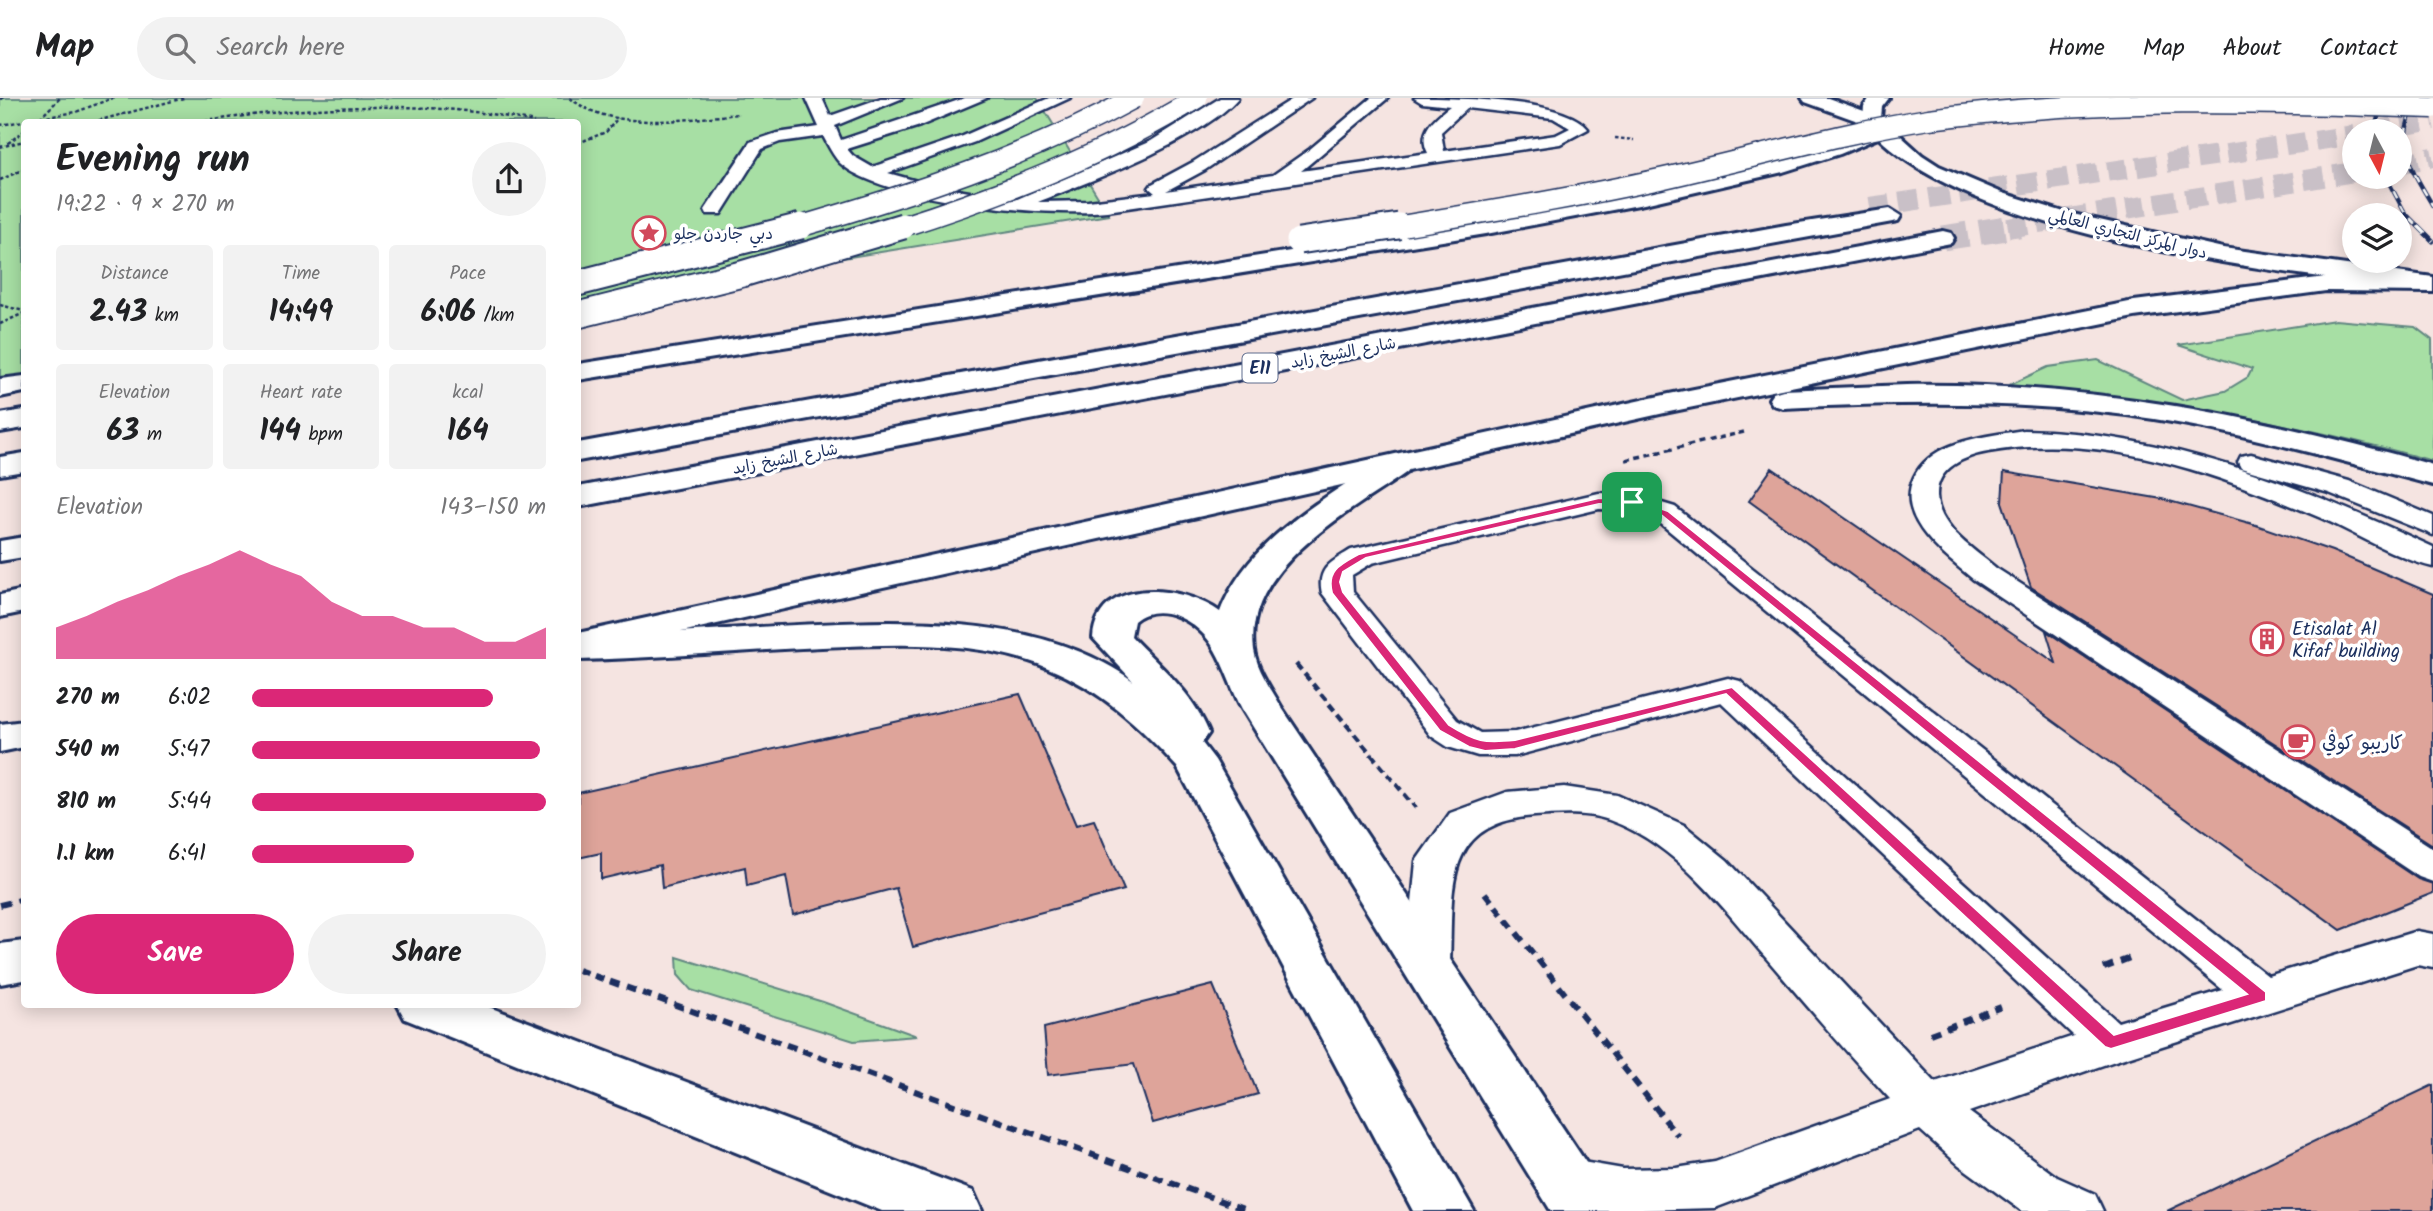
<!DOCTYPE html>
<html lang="en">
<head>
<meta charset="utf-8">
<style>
	body { margin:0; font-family:Kalam,"Playpen Sans Arabic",sans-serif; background:#f2f2f2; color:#202124; height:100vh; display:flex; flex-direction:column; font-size:26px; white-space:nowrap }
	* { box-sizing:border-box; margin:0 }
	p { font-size:23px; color:#757577 }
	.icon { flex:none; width:38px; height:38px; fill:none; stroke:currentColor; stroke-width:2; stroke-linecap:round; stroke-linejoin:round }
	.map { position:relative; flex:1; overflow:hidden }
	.drawer { position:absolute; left:21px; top:21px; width:560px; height:889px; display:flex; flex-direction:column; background:#fff; border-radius:7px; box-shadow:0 4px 18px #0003 }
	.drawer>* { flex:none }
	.needle { width:46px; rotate:173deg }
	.tools { position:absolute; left:2342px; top:21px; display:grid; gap:14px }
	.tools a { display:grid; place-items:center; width:70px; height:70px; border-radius:50%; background:#fff; box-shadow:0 4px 18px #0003; font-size:35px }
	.pin { position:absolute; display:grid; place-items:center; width:60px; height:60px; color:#fff; margin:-30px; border-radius:14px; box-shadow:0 4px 10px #0006 }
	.round { display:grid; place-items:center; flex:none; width:74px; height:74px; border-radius:37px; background:#f2f2f2 }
	.head { display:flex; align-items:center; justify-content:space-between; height:119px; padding:0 35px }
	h1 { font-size:38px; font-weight:700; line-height:52px }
	.metrics { display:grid; grid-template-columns:repeat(3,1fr); gap:10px; height:119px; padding:7px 35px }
	.metrics div { display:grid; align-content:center; border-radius:7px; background:#f2f2f2; text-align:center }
	.metrics b { font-size:30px; font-weight:700 }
	.metrics small { font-size:19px; font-weight:400 }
	.metrics p { font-size:19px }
	.chart { height:196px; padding:14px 35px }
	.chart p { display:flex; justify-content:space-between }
	.chart svg { width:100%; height:126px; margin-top:7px; fill:#db2777; opacity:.7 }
	.cta { display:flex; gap:14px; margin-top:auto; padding:14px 35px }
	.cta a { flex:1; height:80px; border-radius:42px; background:#db2777; color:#fff; font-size:28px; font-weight:700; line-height:80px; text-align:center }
	.cta a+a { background:#f2f2f2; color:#202124 }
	ul { padding:0 35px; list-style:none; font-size:23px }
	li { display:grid; grid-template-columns:112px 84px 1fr; align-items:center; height:52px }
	li i { height:18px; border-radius:9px; background:#db2777 }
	header { display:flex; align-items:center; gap:42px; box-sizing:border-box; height:98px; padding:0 35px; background:#fff; border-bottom:2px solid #e0e0e0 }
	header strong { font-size:33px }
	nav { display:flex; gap:38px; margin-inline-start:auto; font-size:24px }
	.search { width:490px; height:63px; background:#f2f2f2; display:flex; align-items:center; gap:18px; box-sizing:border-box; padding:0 24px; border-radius:38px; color:#757577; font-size:26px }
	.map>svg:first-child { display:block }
	.green { fill:#a7dfa4; stroke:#618781; stroke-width:2 }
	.building { fill:#dea49a; stroke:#1b2f5e; stroke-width:2 }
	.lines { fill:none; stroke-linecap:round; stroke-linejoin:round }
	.motorway-tunnel-far1 { stroke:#c9c0c7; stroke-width:20; stroke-dasharray:20 10; stroke-linecap:butt }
	.motorway-tunnel { stroke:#c9c0c7; stroke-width:25; stroke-dasharray:25 12; stroke-linecap:butt }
	.service-casing { stroke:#1b2f5e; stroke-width:5 }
	.minor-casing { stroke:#1b2f5e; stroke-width:6 }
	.secondary-casing { stroke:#1b2f5e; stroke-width:6 }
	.primary-casing { stroke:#1b2f5e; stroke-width:6 }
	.trunk-casing { stroke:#1b2f5e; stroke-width:6 }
	.motorway-casing { stroke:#1b2f5e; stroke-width:6 }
	.path-far3 { stroke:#1b2f5e; stroke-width:2.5; stroke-dasharray:3.5 2.5; stroke-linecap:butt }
	.path-far2 { stroke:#1b2f5e; stroke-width:3.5; stroke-dasharray:6 4.5; stroke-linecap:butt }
	.path-far1 { stroke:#1b2f5e; stroke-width:4.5; stroke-dasharray:8 5; stroke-linecap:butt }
	.path { stroke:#1b2f5e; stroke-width:6; stroke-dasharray:10 7; stroke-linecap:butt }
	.service { fill:#fff; fill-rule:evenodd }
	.minor { fill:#fff; fill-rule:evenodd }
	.secondary { fill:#fff; fill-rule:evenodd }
	.primary { fill:#fff; fill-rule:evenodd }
	.trunk { fill:#fff; fill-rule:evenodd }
	.motorway { fill:#fff; fill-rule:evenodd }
	.rail-far1-casing { stroke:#1b2f5e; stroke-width:4.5 }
	.rail-casing { stroke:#1b2f5e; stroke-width:5 }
	.rail-far1 { stroke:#fff; stroke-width:2.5; stroke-dasharray:8; stroke-linecap:butt }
	.rail { stroke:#fff; stroke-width:3.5; stroke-dasharray:10; stroke-linecap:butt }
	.trunk-bridge-far1-casing { stroke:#1b2f5e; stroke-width:23; stroke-linecap:butt }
	.trunk-bridge-casing { stroke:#1b2f5e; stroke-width:29; stroke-linecap:butt }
	.motorway-bridge-far1-casing { stroke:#1b2f5e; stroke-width:23; stroke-linecap:butt }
	.motorway-bridge-casing { stroke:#1b2f5e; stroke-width:29; stroke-linecap:butt }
	.trunk-bridge-far1 { stroke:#fff; stroke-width:20 }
	.trunk-bridge { stroke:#fff; stroke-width:25 }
	.motorway-bridge-far1 { stroke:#fff; stroke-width:20 }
	.motorway-bridge { stroke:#fff; stroke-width:25 }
	.route { fill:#db2777; stroke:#fff; stroke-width:2; fill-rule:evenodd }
	.labels { text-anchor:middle; stroke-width:7; stroke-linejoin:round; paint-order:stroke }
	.far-poi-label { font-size:16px; fill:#1b2f5e; stroke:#fff; text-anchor:start }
	.far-street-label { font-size:16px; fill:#1b2f5e; stroke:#fff }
	.shield { fill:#fff; stroke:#5f6d8e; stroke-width:2 }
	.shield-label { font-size:18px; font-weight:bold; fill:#1b2f5e }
	.poi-label { font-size:19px; fill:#1b2f5e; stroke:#fff; text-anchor:start }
</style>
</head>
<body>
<header>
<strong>Map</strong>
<div class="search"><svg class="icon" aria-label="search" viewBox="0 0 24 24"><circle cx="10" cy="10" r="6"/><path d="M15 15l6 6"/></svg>Search here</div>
<nav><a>Home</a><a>Map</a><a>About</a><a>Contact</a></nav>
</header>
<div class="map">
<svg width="2433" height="1113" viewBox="0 0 2433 1113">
	<rect width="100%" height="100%" fill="#f5e4e1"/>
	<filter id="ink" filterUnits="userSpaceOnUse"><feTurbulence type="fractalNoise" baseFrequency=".0143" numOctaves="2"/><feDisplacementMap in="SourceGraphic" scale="14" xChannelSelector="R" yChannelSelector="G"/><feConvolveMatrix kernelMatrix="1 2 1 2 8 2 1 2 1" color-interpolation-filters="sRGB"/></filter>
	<g filter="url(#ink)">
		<path class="green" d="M0 0H1037L1109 117 578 203V24H24V293L0 297Z
			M2335 222 2415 229 2432 242 2433 363C2293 324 2151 299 2007 288L2048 269 2098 262 2182 302 2225 293 2248 279 2252 271 2178 247Z
			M677 859 823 904 917 938 854 943 691 892 678 877Z"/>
		<path class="building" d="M1772 370 2056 565 2046 533 2418 781 2433 786V795L2341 832 1749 403Z
			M2004 374 2162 401 2253 426 2332 453 2433 496V747L2031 489 2002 404Z
			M1020 596 1076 727 1094 722 1124 792 913 849 896 790 793 817 786 778 747 788 745 769 662 790 660 767 601 781V755L578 760V695Z
			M1213 887 1258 996 1153 1025 1134 966 1048 977 1044 930Z
			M2433 987V1113H2167Z"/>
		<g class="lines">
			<path class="motorway-tunnel-far1" d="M2373 33 2433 22
				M2399 66 2433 59
				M1870 109 2354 37
				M2008 130 2354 74"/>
			<path class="motorway-tunnel" d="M1943 140 2019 128"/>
			<defs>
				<path id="service" d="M806 0H822L830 18 881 0H903L835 28 841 42 965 0H987L920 28 847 51 853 58 872 69 963 38 1049 0H1070L975 44 888 75 935 88 1015 102 1151 43 1220 0H1238C1203 41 1089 84 1038 104H1041L1088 103 1155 95 1149 90 1152 86 1193 64 1294 0H1312L1205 72 1166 93 1273 77 1310 51 1371 0H1388L1301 73 1428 55C1417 34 1434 20 1450 8L1422 5 1414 0C1453 0 1565 0 1588 31L1560 46 1107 113C1050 119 882 104 840 65 833 58 828 47 823 38L780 44 762 51 721 116H707L705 112 750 44 777 35 819 29ZM1467 10 1553 20 1570 30 1556 37 1444 53 1441 34Z
					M2024 332C2170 335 2301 388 2433 449V469C2395 460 2358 436 2321 420 2218 376 2101 333 1988 354 1965 358 1936 370 1937 398 1938 430 1974 451 1996 470L2433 750V784L2419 779 1974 482C1946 458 1894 422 1914 379 1921 364 1935 354 1950 348 1973 339 1999 336 2024 332Z
					M2251 356 2349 383 2433 418V437L2329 395 2241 370 2238 364 2241 358Z
					M1599 395 1632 396 1675 409 2268 878 2417 833 2433 836V870L2417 867 2115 963 1969 1014 2057 1079 2095 1096 2103 1113H2022L1959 1067 1920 1032 1715 1110 1599 1113 1547 1100 1540 1084 1547 1068 1565 1061 1623 1071 1676 1070 1715 1064 1890 1001C1847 955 1807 908 1767 861 1722 809 1677 746 1609 722 1586 714 1559 716 1535 718 1439 726 1454 794 1450 869L1443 881 1428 886 1413 881 1406 869 1416 763 1450 715 1507 694 1564 689 1617 697 1684 727 1727 762 1935 984 2074 938 1721 604 1515 658H1478L1448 649 1431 638 1322 495C1316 470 1333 463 1351 452ZM1599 411 1629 412 1655 421 2223 892 2118 924 1740 583 1728 580 1515 634 1480 635 1457 622 1353 494 1352 477 1372 465Z"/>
				<path id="minor" d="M1396 358 1407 360 1412 367 1407 374C1350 414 1243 469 1254 552 1257 572 1272 592 1282 610L1605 1093 1614 1113H1551L1242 611C1232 592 1225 569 1215 552 1200 524 1160 501 1134 523L1131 538C1161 570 1192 593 1209 635L1202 645 1215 662 1474 1113H1413L1177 669C1139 627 1101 592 1048 570 979 541 895 546 822 549 740 553 659 560 578 562V540C638 536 699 533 759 529 878 523 1032 510 1133 583L1093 540C1097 477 1184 487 1220 514 1248 441 1323 402 1385 360Z
					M24 843V882L0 886V846Z
					M397 906H481L973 1093 982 1113H882L405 921Z"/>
				<path id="secondary" d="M1802 0H1828L1878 18 1881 22 1878 26H1866L1805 4Z"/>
				<path id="primary" d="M1870 0H1889L1882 9 1881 20 1922 57 1939 68 2000 94 2064 114 2223 150 2433 179V193C2292 176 1949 140 1863 22L1864 8Z"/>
				<path id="trunk" d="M24 278V294L0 299V281Z
					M24 312V330L0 334V316Z"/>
				<path id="motorway" d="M1883 25 1890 27 1892 31 1890 35 1840 56 1783 74 1644 106 1486 136 578 282V266L1486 122 1644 94 1771 65Z
					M1890 111 1901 118 1898 123 578 363V345L1786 127Z
					M1943 133 1951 135 1954 140 1951 145 578 409V389Z
					M2326 179 2433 180V194L2326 193 2134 219 1669 314 578 557V535L1669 296 2134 203Z
					M1906 287C2086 284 2261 318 2433 367V387C2340 363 2249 336 2154 321 2030 302 1908 304 1783 310L1773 307 1769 301 1773 295 1783 292Z
					M24 355V373L0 377V359Z
					M24 439V459L0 463V443Z
					M24 492V514L0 519V497Z
					M24 623V649L0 654V626Z"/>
			</defs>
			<use href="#service" class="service-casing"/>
			<use href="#minor" class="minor-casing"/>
			<use href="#secondary" class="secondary-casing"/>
			<use href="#primary" class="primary-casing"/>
			<use href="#trunk" class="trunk-casing"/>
			<use href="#motorway" class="motorway-casing"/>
			<path class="path-far3" d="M570 0C613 35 687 21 739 16
				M0 1 4 0
				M36 24 60 0
				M93 24 184 0
				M199 24C309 8 425 0 534 24
				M0 27 76 14 113 0
				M1615 40 1634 42
				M8 45 24 33
				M578 45 606 34 618 20
				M0 49 24 43
				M0 82 24 71
				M0 207 24 213
				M0 226 24 215"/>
			<path class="path-far2" d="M1626 362 1744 334"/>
			<path class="path-far1" d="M1296 566 1416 710"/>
			<path class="path" d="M1485 795 1678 1038
				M0 807 24 801
				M2104 870 2135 858
				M578 872 1249 1113
				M1930 936 2001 909"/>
			<use href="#service" class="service"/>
			<use href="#minor" class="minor"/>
			<use href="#secondary" class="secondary"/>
			<use href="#primary" class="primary"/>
			<use href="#trunk" class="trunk"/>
			<use href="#motorway" class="motorway"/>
			<defs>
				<path id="rail-far1" d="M2418 0C2393 46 2409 67 2433 108
					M2374 33 2380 13 2389 0
					M2386 79 2405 115 2420 130"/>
				<path id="rail" d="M2418 128 2433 143"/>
			</defs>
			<use href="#rail-far1" class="rail-far1-casing"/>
			<use href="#rail" class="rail-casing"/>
			<use href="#rail-far1" class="rail-far1"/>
			<use href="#rail" class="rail"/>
			<defs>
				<path id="trunk-bridge-far1" d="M795 130C912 96 1027 59 1134 0
					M897 130C1001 97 1105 57 1197 0"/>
				<path id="trunk-bridge" d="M578 185 801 128
					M578 217 742 176 903 128"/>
				<path id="motorway-bridge-far1" d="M1388 130C1479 115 1570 101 1660 81 1750 61 1838 35 1929 21 2095 0 2266 4 2433 10"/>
				<path id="motorway-bridge" d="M1299 143 1399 128"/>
			</defs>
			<use href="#trunk-bridge-far1" class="trunk-bridge-far1-casing"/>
			<use href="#trunk-bridge" class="trunk-bridge-casing"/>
			<use href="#motorway-bridge-far1" class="motorway-bridge-far1-casing"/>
			<use href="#motorway-bridge" class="motorway-bridge-casing"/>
			<use href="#trunk-bridge-far1" class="trunk-bridge-far1"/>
			<use href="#trunk-bridge" class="trunk-bridge"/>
			<use href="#motorway-bridge-far1" class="motorway-bridge-far1"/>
			<use href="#motorway-bridge" class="motorway-bridge"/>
		</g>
	</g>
	<path class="route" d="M1599 400 1632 401 1668 413 2266 894V903L2111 951 2105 949 1726 596 1515 651 1485 653 1469 649 1440 633 1332 495C1326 472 1341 466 1359 456ZM1599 406 1631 407 1661 417 2247 896 2114 937 1732 589 1515 642C1484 645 1476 644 1449 627L1343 494 1340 484 1343 474 1366 460Z"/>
	<defs>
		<symbol id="sight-ring" viewBox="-11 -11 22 22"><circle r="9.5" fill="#fff" stroke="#d1495b" stroke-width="1.5"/><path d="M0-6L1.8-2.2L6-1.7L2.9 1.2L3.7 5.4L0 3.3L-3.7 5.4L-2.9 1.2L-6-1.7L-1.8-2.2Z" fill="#d1495b"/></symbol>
		<symbol id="building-ring" viewBox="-11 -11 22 22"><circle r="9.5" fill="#fff" stroke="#d1495b" stroke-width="1.5"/><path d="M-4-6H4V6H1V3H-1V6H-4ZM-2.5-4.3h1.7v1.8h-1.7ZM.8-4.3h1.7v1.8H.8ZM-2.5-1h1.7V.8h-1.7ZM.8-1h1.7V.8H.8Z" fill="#d1495b"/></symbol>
		<symbol id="cafe-ring" viewBox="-11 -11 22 22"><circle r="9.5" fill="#fff" stroke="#d1495b" stroke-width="1.5"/><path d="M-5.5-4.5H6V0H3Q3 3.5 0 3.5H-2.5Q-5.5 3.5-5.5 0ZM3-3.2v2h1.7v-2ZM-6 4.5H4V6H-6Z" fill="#d1495b"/></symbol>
	</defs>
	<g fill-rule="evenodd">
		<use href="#sight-ring" x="630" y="116" width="38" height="38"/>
		<use href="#building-ring" x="2248" y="522" width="38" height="38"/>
		<use href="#cafe-ring" x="2279" y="625" width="38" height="38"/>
	</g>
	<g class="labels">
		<g class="far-poi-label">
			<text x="674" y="141">دبي جاردن جلو</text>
		</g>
		<g class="far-street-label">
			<text transform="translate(2128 135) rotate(14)" y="6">دوار المركز التجاري العالمي</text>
			<text transform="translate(1343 254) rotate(-11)" y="6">شارع الشيخ زايد</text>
			<text transform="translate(785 360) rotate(-11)" y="6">شارع الشيخ زايد</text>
		</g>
		<rect class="shield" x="1242.5" y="255.5" width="35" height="29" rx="5"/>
		<g class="shield-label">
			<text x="1260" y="276">E11</text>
		</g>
		<g class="poi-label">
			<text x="2292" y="537">Etisalat Al<tspan x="2292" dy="22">Kifaf building</tspan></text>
			<text x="2322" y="651">كاريبو كوفي</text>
		</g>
	</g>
</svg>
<div class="tools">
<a><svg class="needle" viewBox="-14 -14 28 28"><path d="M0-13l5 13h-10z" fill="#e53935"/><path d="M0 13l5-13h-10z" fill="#757577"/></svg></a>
<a><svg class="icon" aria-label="layers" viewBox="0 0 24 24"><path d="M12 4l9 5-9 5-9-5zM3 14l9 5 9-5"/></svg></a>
</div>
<div class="pin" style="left:1632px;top:404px;background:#1e9e55"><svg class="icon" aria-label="arrive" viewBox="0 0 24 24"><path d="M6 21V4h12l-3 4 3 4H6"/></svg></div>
<section class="drawer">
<div class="head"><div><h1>Evening run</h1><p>19:22 · 9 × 270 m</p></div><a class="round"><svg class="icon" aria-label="share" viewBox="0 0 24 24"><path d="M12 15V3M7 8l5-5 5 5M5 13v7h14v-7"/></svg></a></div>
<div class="metrics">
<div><p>Distance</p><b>2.43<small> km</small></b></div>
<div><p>Time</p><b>14:49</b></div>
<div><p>Pace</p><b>6:06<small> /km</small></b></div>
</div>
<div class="metrics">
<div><p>Elevation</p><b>63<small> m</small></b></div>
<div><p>Heart rate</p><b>144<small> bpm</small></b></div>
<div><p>kcal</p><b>164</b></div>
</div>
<div class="chart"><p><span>Elevation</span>143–150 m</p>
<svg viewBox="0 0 160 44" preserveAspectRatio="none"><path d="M0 44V33L10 29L20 24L30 20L40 15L50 11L60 6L70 11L80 15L90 24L100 29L110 29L120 33L130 33L140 38L150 38L160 33V44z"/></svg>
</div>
<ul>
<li><b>270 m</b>6:02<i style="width:82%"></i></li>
<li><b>540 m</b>5:47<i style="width:98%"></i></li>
<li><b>810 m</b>5:44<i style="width:100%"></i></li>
<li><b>1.1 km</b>6:41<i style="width:55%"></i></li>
</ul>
<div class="cta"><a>Save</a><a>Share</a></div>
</section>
</div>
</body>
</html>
